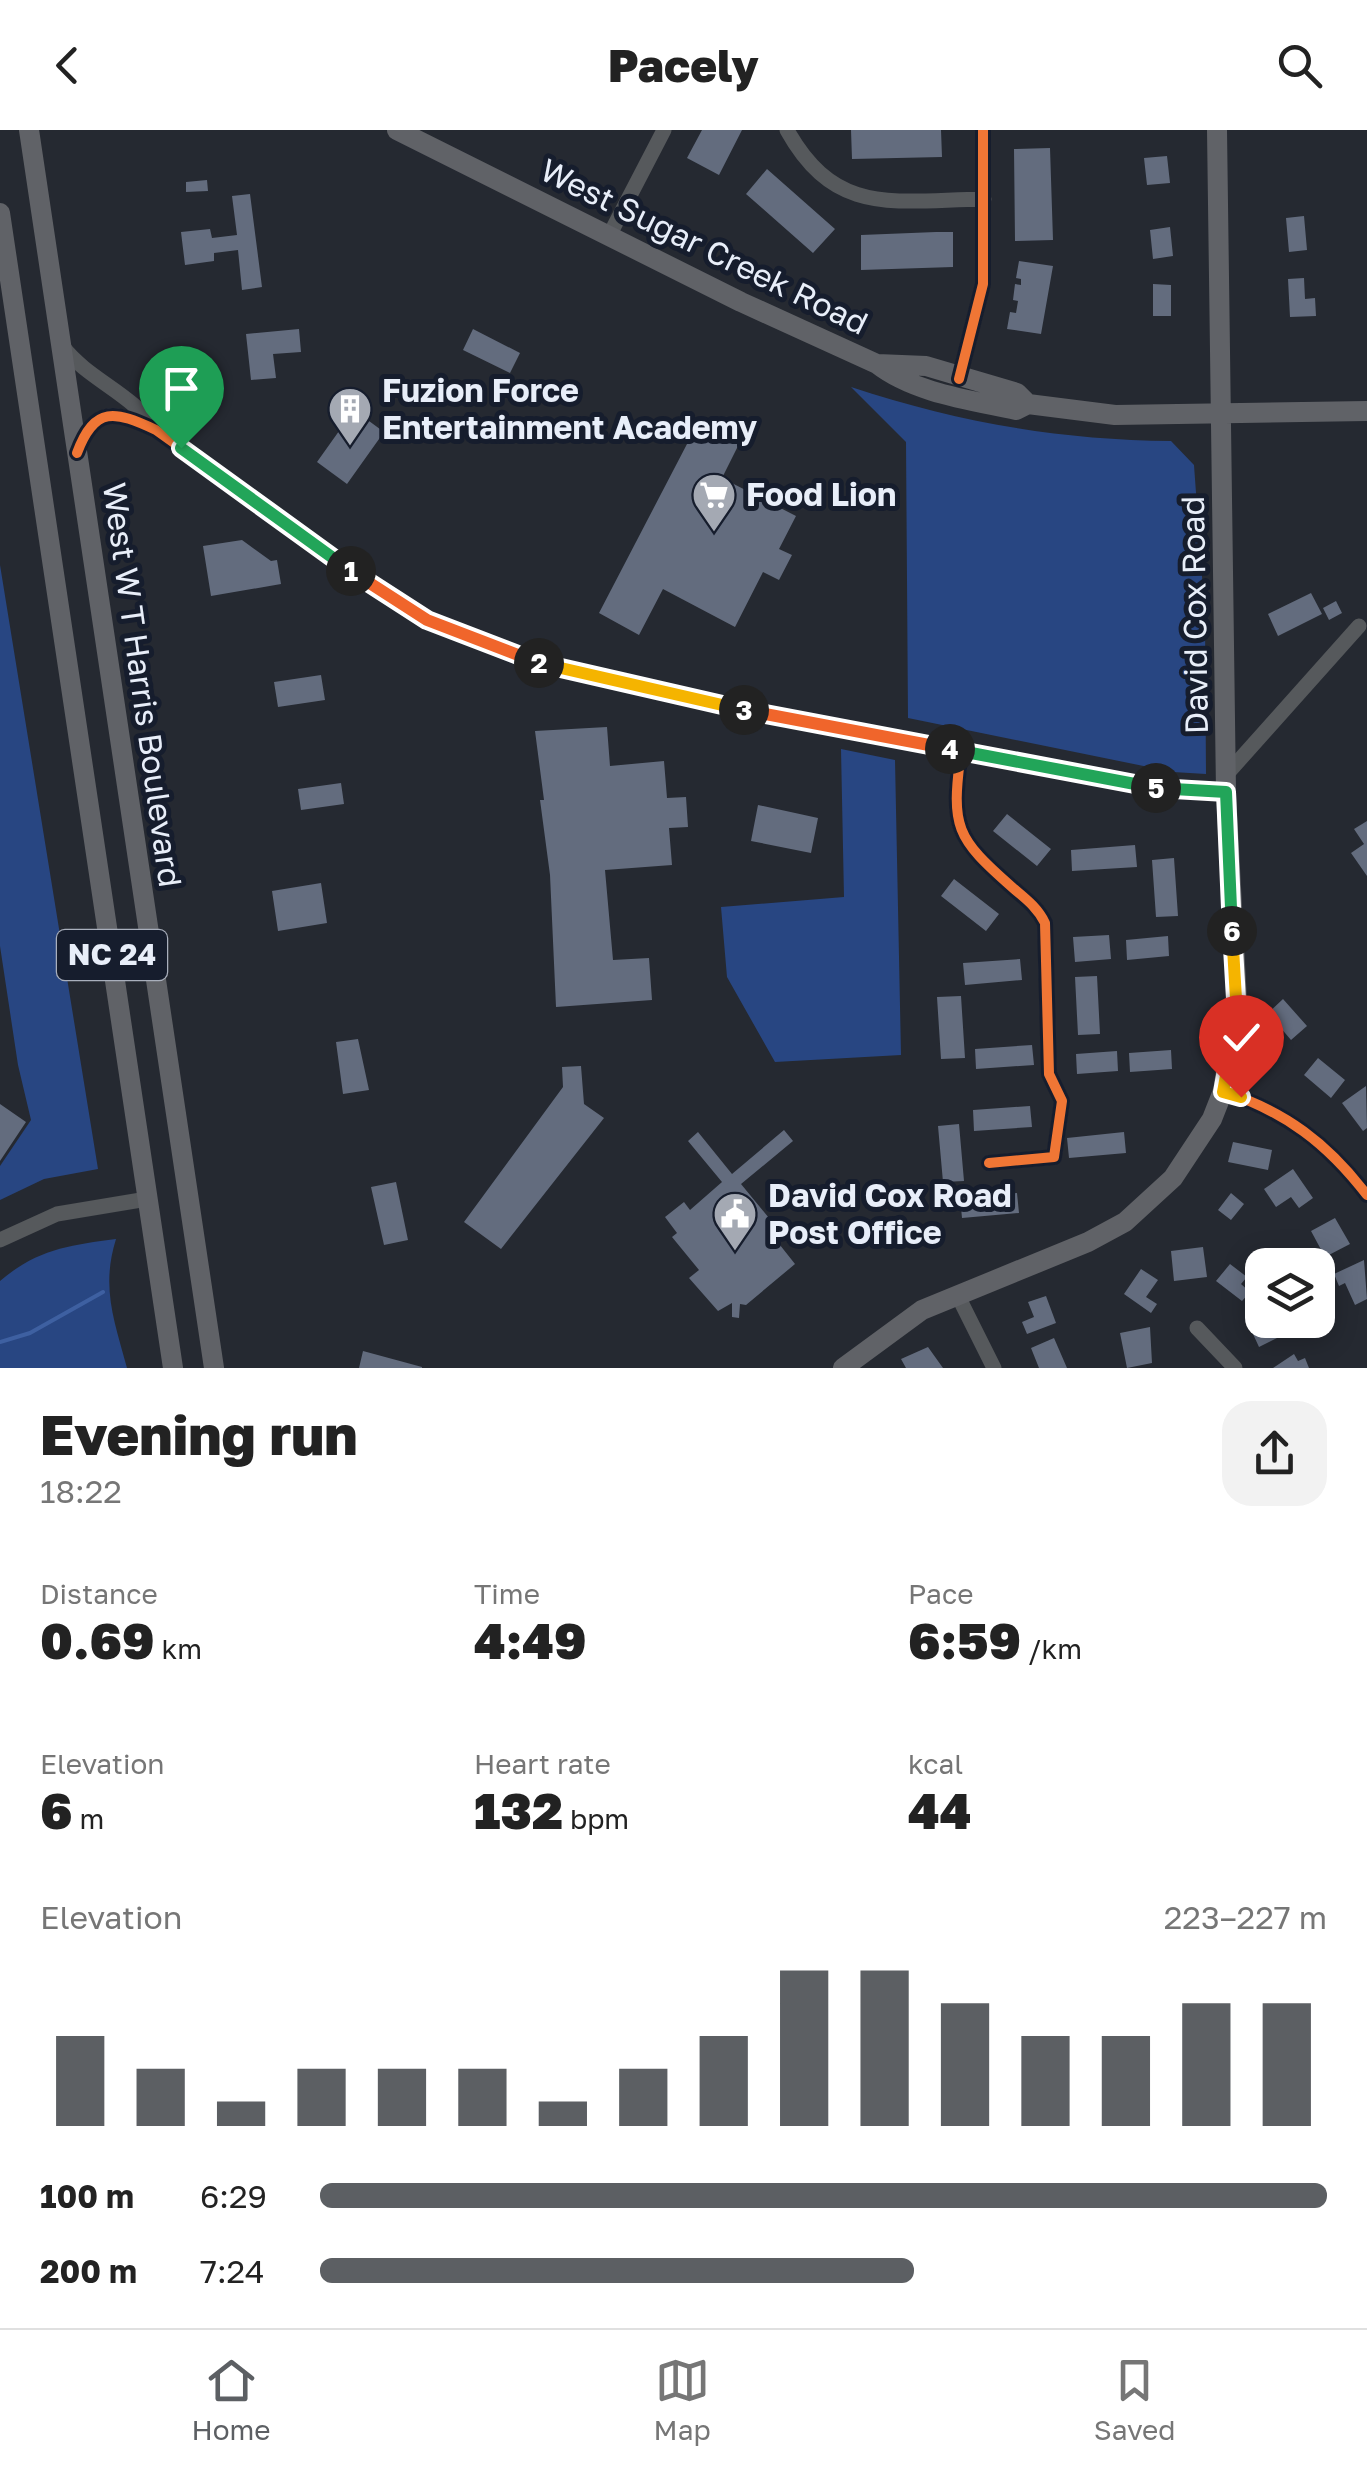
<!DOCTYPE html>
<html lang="en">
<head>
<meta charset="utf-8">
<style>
	body { margin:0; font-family:"Golos Text",sans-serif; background:#f2f2f2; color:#222; height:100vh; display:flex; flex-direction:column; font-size:38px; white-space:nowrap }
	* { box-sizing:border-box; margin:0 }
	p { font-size:32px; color:#767676 }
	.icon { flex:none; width:55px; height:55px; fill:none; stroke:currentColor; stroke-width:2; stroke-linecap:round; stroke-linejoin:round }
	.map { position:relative; height:1238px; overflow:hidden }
	.details { display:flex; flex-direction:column; background:#fff; flex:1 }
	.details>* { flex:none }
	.controls { position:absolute; left:1245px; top:1118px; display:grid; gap:20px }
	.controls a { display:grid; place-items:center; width:90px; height:90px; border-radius:20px; background:#fff; box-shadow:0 5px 25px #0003; font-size:50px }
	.pin { position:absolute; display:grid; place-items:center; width:85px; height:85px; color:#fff; margin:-102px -42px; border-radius:50% 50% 50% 0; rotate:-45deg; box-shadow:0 0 10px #0007 }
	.pin .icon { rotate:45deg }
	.km { position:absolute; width:50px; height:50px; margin:-25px; border-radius:50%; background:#222; color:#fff; font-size:28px; line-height:50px; text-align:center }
	.round { display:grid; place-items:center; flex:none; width:105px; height:105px; border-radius:30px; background:#f2f2f2 }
	.head { display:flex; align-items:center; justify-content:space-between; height:170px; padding:0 40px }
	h1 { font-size:55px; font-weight:800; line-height:75px }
	.stats { display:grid; grid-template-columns:repeat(3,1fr); gap:15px; height:170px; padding:10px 40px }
	.stats div { display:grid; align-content:center }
	.stats b { font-size:50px; font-weight:800 }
	.stats small { font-size:28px; font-weight:400 }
	.stats p { font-size:28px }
	.chart { height:280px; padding:20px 40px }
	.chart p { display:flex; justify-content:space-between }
	.chart svg { width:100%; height:180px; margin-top:10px; stroke:#5c5f63; stroke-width:6 }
	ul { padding:0 40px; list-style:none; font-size:32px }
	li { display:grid; grid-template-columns:160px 120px 1fr; align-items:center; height:75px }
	li i { height:25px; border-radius:12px; background:#5c5f63 }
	header { display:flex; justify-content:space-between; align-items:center; height:130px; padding:0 40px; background:#fff; font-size:45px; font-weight:800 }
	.menu { display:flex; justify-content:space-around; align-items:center; height:140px; border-top:2px solid #e0e0e0; background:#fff; font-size:28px; color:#767676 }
	.menu a { display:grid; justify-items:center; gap:5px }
	.menu .on { color:#5c5f63 }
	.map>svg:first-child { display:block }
	.forest { fill:#284682 }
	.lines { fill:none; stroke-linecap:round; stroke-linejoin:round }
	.stream { stroke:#3e60a1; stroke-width:4 }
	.building { fill:#636c7e }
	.minor { stroke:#56595c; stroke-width:15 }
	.major { stroke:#606267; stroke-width:20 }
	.cycleway-casing { stroke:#161d2d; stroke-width:16 }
	.cycleway { stroke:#f07635; stroke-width:10 }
	.split-1-casing { stroke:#fff; stroke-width:20 }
	.split-2-casing { stroke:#fff; stroke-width:20 }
	.split-3-casing { stroke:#fff; stroke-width:20 }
	.split-4-casing { stroke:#fff; stroke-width:20 }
	.split-5-casing { stroke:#fff; stroke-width:20 }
	.split-6-casing { stroke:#fff; stroke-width:20 }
	.split-7-casing { stroke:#fff; stroke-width:20 }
	.split-1 { stroke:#22a559; stroke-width:12 }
	.split-2 { stroke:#f0652b; stroke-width:12 }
	.split-3 { stroke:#f5b400; stroke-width:12 }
	.split-4 { stroke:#f0652b; stroke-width:12 }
	.split-5 { stroke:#22a559; stroke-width:12 }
	.split-6 { stroke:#22a559; stroke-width:12 }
	.split-7 { stroke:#f5b400; stroke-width:12 }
	.labels { text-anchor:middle; stroke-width:10; stroke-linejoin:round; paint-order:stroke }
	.shield { fill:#161d2d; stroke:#a9afbc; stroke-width:2.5 }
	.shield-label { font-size:30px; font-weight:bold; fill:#e8eef9 }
	.street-label { font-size:32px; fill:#e8eef9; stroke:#161d2d }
	.poi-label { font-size:32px; font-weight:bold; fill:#e8eef9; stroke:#161d2d; text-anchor:start }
</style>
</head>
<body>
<header><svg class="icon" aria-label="back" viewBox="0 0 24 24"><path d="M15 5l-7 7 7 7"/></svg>Pacely<svg class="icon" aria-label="search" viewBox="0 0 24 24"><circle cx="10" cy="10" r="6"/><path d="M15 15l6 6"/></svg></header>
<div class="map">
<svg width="1367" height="1238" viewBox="0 0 1367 1238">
	<rect width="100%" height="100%" fill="#252931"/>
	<path class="forest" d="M851 257C957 292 1059 310 1171 311L1194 335 1205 488 1206 644 1173 642 908 588 906 312Z
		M0 435 98 1039 44 1049 0 1070V1036L31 990 18 935 0 816Z
		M841 619 895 630 901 925 775 932 727 847 721 777 844 767Z
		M116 1109C101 1157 114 1190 127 1238H0V1151C36 1120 69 1115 116 1109Z"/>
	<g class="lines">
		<path class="stream" d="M0 1212 30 1203 103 1162"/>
	</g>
	<path class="building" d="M702 0H742L719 45 687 28Z
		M851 0H941L942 27 852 29Z
		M1050 18 1053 110 1015 111 1014 19Z
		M1167 26 1170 53 1147 55 1144 28Z
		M767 39 835 99 813 123 746 64Z
		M207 50 208 61 186 62V52Z
		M250 64 262 157 242 160 238 120 214 123V131L185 135 181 102 210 99 212 108 237 105 232 66Z
		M1304 86 1307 120 1289 122 1286 88Z
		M1170 97 1173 126 1153 129 1150 100Z
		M936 102H953V137L861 140V105Z
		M1019 131 1053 136 1041 204 1007 199 1010 182 1016 183 1018 171 1013 170 1015 154 1021 155V149L1016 148Z
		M1304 148 1305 169 1315 168 1316 186 1290 187 1288 149Z
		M1153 154 1171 155V186H1153Z
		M299 199 301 222 273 224 276 248 251 250 246 204Z
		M473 199 520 223 510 243 463 220Z
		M354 280 384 302 347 354 317 332Z
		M699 291 740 312 722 348 796 386 779 419 792 425 779 450 763 442 735 497 663 459 639 505 599 483Z
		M242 410 271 431 277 430 281 454 211 466 203 416Z
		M1311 463 1322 484 1278 506 1268 484Z
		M1336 471 1342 483 1329 490 1323 478Z
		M321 545 325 570 278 577 274 552Z
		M607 597 610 636 664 631 667 668 686 667 688 697 669 698 672 735 605 740 613 830 649 828 652 870 556 877 550 745 540 670H544L535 601Z
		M341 653 344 674 301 680 298 659Z
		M758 675 818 688 811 723 751 711Z
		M1007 684 1051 719 1037 736 993 701Z
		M1367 691V746L1351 723 1364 714 1354 699Z
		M1135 715 1137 737 1072 741 1071 720Z
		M1174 728 1178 786 1156 787 1152 730Z
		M954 749 999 784 986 801 941 766Z
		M321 753 327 793 278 801 272 761Z
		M1109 805 1111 829 1075 832 1073 807Z
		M1168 806 1169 826 1127 830 1126 810Z
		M1020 829 1022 850 965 855 963 833Z
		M1097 846 1100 904 1078 905 1075 847Z
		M961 866 965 928 941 929 937 867Z
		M1283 869 1307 896 1291 910 1268 883Z
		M358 909 369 960 343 964 336 912Z
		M1032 915 1034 935 976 939 975 919Z
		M1171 920 1172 939 1130 942 1129 923Z
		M1117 921 1118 941 1077 944 1076 924Z
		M1318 928 1345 950 1331 968 1304 945Z
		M581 936 584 974 604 988 501 1119 464 1092 563 957 562 937Z
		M1366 956 1367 998 1363 1001 1342 973Z
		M0 974 26 992 0 1031Z
		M1030 976 1032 997 974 1001 973 980Z
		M959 994 964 1051 943 1052 938 996Z
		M784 1000 793 1011 741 1054 783 1105 776 1110 795 1134 746 1175 740 1174 739 1188 732 1187V1173L718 1181 689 1148 699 1140 672 1107 677 1103 665 1087 684 1072 690 1080 722 1052 688 1011 698 1002 732 1044Z
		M1124 1002 1126 1023 1069 1028 1067 1008Z
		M1233 1012 1272 1020 1268 1040 1228 1032Z
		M1293 1039 1313 1068 1299 1078 1291 1067 1276 1077 1264 1059Z
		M396 1052 408 1110 384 1115 371 1057Z
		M1017 1063 1019 1083 962 1088 960 1067Z
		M1231 1063 1244 1074 1231 1090 1218 1080Z
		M1335 1088 1350 1114 1325 1127 1311 1101Z
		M1203 1117 1207 1147 1174 1151 1171 1121Z
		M1364 1130 1367 1169 1355 1175 1345 1153 1339 1156 1334 1144Z
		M1230 1134 1247 1147 1241 1154 1250 1162 1242 1171 1216 1151Z
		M1141 1139 1158 1150 1146 1167 1157 1174 1151 1183 1124 1164Z
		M1046 1166 1056 1193 1027 1204 1022 1192 1034 1187 1028 1172Z
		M1262 1183V1190H1271L1279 1207 1259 1217 1247 1191Z
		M1150 1197 1152 1233 1127 1238 1120 1203Z
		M1054 1208 1067 1238H1039L1031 1218Z
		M928 1217 943 1238H906L901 1229Z
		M363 1221 422 1237V1238H359Z
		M1294 1224 1298 1231 1305 1228 1309 1238H1273Z"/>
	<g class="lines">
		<path class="minor" d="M787 0C836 88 896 70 984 69
			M609 106 664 0
			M63 217C90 251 132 263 156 300
			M959 249 983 154V0
			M78 320C96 274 118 282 156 300L382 462 427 490 514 526 727 577 1171 661 1226 662
			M961 621C951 698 955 707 1013 758 1026 769 1038 778 1045 793L1049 944 1062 971 1054 1027 989 1033
			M1226 645 1359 496
			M1223 961C1286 982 1327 1013 1367 1065
			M0 1110 57 1084 147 1069
			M957 1164 994 1238
			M1197 1198 1235 1238"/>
		<path class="major" d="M29 0 214 1238
			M397 0 741 172 877 234C914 263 970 270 1016 280L1028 274 1115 285 1367 281
			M0 83 173 1238
			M877 234 926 236 1017 263 1028 274
			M843 1238 922 1180 1088 1112 1125 1092 1173 1048 1212 989 1223 961 1237 872 1226 662 1217 0"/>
		<defs>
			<path id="cycleway" d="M959 249 983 154V0
				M77 323C95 275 115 281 156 300L382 462 427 490 514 526 727 577 1171 661 1226 662
				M961 621C951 698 955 707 1013 758 1026 769 1038 778 1045 793L1049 944 1062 971 1054 1027 989 1033
				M1223 961C1286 982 1327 1013 1367 1065"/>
		</defs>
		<use href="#cycleway" class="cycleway-casing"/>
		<use href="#cycleway" class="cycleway"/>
	</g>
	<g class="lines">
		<defs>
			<path id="split-1" d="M181 318 351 441"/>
			<path id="split-2" d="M351 441 427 490 539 533"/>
			<path id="split-3" d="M539 533 744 580"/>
			<path id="split-4" d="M744 580 950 619"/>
			<path id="split-5" d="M950 619 1156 658"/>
			<path id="split-6" d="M1156 658 1226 662 1232 801"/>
			<path id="split-7" d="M1232 801 1237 886 1223 962 1241 967"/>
		</defs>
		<use href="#split-1" class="split-1-casing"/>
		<use href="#split-2" class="split-2-casing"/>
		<use href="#split-3" class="split-3-casing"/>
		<use href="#split-4" class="split-4-casing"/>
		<use href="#split-5" class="split-5-casing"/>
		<use href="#split-6" class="split-6-casing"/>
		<use href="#split-7" class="split-7-casing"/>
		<use href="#split-1" class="split-1"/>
		<use href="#split-2" class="split-2"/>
		<use href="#split-3" class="split-3"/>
		<use href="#split-4" class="split-4"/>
		<use href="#split-5" class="split-5"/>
		<use href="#split-6" class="split-6"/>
		<use href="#split-7" class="split-7"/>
	</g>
	<defs>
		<symbol id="building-pin" viewBox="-11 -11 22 30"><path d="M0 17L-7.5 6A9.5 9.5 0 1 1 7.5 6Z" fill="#a4a9b3" stroke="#161d2d"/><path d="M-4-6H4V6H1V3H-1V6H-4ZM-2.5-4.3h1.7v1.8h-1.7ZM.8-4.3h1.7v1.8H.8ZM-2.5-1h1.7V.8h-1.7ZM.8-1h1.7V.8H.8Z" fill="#fff"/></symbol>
		<symbol id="supermarket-pin" viewBox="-11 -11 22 30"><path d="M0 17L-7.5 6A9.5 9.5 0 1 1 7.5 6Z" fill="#a4a9b3" stroke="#161d2d"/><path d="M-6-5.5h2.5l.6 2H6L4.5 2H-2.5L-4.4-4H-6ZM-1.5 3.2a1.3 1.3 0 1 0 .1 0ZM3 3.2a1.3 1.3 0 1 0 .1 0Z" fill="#fff"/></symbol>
		<symbol id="civic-pin" viewBox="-11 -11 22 30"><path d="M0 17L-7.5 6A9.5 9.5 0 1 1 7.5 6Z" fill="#a4a9b3" stroke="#161d2d"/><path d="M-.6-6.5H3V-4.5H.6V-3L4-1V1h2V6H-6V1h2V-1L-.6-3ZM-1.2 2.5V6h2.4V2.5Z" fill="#fff"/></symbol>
	</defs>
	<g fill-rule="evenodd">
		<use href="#building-pin" x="325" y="254" width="50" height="68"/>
		<use href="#supermarket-pin" x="689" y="340" width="50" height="68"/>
		<use href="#civic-pin" x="710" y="1059" width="50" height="68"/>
	</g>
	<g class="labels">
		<rect class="shield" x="57" y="800" width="110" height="50" rx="8"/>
		<g class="shield-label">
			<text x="112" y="835">NC 24</text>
		</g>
		<g class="street-label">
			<text transform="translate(704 117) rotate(26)" y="11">West Sugar Creek Road</text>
			<text transform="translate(1195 485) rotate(-91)" y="11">David Cox Road</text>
			<text transform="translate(142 555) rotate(82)" y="11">West W T Harris Boulevard</text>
		</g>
		<g class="poi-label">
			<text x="382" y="272">Fuzion Force<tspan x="382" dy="37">Entertainment Academy</tspan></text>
			<text x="746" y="376">Food Lion</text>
			<text x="768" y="1077">David Cox Road<tspan x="768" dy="37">Post Office</tspan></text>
		</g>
	</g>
</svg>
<div class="controls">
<a><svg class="icon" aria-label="layers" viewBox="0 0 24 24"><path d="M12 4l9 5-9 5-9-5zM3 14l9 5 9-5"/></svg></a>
</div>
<div class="pin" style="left:181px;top:318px;background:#1e9e55"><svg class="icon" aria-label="arrive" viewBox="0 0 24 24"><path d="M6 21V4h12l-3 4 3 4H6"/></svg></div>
<div class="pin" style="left:1241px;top:967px;background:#d93025"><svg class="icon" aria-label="check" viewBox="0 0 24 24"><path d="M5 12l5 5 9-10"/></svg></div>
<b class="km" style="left:351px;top:441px">1</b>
<b class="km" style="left:539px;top:533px">2</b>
<b class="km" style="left:744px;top:580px">3</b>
<b class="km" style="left:950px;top:619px">4</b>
<b class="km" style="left:1156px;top:658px">5</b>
<b class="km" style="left:1232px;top:801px">6</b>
</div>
<section class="details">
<div class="head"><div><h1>Evening run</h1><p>18:22</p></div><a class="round"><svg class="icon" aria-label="share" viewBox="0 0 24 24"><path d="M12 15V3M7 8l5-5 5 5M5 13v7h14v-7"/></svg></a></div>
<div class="stats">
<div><p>Distance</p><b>0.69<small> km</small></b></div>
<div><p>Time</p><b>4:49</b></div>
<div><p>Pace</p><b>6:59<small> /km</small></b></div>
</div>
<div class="stats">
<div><p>Elevation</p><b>6<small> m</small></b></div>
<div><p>Heart rate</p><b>132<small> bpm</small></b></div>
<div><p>kcal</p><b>44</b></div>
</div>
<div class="chart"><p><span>Elevation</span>223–227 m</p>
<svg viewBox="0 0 160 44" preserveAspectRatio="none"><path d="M5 44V22M15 44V30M25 44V38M35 44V30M45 44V30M55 44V30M65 44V38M75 44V30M85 44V22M95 44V6M105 44V6M115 44V14M125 44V22M135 44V22M145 44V14M155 44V14"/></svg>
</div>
<ul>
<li><b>100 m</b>6:29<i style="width:100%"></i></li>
<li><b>200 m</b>7:24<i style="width:59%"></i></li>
</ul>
</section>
<nav class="menu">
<a class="on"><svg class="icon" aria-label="home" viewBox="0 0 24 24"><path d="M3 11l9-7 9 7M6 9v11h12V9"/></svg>Home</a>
<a><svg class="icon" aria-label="map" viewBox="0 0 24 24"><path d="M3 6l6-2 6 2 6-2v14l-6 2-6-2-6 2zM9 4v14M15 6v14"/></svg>Map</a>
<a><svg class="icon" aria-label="saved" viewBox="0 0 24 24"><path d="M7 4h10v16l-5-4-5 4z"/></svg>Saved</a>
</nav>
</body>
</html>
